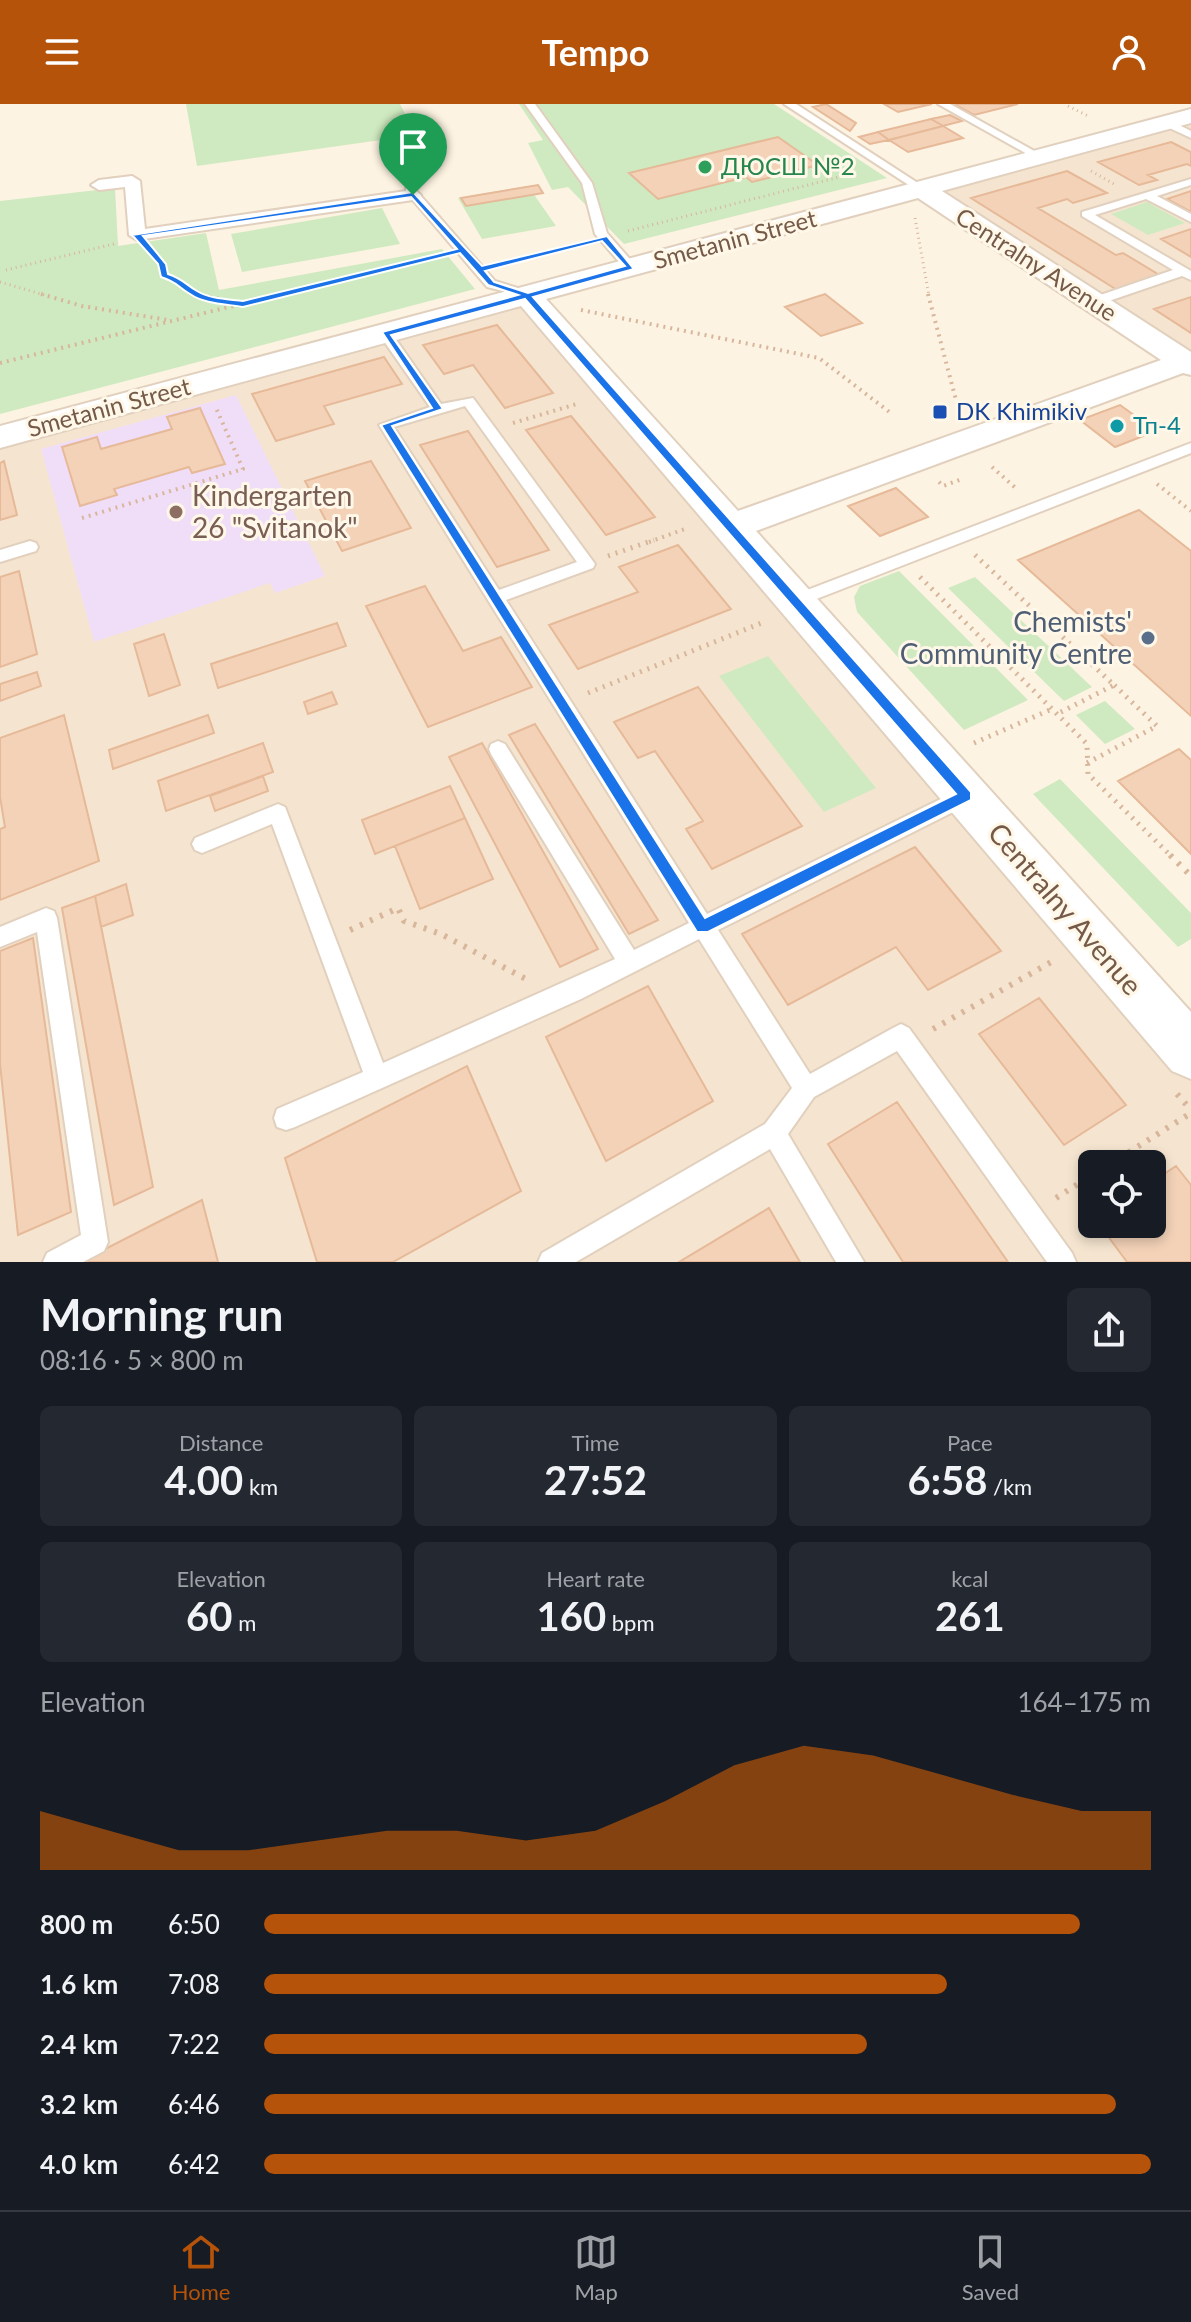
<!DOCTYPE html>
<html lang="en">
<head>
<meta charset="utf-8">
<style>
	body { margin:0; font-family:Lato,sans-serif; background:#242831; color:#f1f3f6; height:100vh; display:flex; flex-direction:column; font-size:30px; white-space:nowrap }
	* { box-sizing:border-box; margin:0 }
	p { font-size:26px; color:#9ea1a6 }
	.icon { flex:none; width:44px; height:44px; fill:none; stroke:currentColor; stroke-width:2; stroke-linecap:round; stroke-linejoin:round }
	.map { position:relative; height:1158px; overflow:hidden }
	.side { display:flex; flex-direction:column; background:#171b24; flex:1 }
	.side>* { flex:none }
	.tools { position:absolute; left:1078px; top:1046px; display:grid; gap:16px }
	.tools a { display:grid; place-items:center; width:88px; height:88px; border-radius:12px; background:#171b24; box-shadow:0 4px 12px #0003; font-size:40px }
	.pin { position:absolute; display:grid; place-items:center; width:68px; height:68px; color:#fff; margin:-82px -34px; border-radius:50% 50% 50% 0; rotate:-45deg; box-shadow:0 0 8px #0007 }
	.pin .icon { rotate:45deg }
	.round { display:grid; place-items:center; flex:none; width:84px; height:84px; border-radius:12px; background:#242831 }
	.head { display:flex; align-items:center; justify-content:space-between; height:136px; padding:0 40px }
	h1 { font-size:44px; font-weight:700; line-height:60px }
	.metrics { display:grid; grid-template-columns:repeat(3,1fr); gap:12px; height:136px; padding:8px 40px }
	.metrics div { display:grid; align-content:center; border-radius:12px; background:#242831; text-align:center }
	.metrics b { font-size:40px; font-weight:700 }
	.metrics small { font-size:22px; font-weight:400 }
	.metrics p { font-size:22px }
	.chart { height:224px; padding:16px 40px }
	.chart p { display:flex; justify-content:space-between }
	.chart svg { width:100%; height:144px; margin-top:8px; fill:#b45309; opacity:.7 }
	ul { padding:0 40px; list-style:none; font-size:26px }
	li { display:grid; grid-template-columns:128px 96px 1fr; align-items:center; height:60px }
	li i { height:20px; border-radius:10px; background:#b45309 }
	header { display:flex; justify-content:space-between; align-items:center; height:104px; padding:0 40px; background:#b45309; color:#fff; font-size:36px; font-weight:700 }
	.tab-bar { display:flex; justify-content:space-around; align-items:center; height:112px; border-top:2px solid #363941; background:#171b24; font-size:22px; color:#9ea1a6 }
	.tab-bar a { display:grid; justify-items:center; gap:4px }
	.tab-bar .current { color:#b45309 }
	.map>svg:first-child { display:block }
	.residential { fill:#f5e5d0; fill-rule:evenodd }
	.education { fill:#f0def9 }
	.green { fill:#cfeac0 }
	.building { fill:#f3d2b8; stroke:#e6b998; stroke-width:2 }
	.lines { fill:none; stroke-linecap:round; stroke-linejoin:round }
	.service-casing { stroke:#e1d0bd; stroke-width:4 }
	.pedestrian-casing { stroke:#e1d0bd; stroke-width:4 }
	.tertiary-casing { stroke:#e1d0bd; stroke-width:4 }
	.path-far3 { stroke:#d8b69c; stroke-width:3; stroke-dasharray:1 4; stroke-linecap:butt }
	.path-far2 { stroke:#d8b69c; stroke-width:4; stroke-dasharray:2 5; stroke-linecap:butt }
	.path-far1 { stroke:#d8b69c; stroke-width:5; stroke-dasharray:2 6; stroke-linecap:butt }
	.path { stroke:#d8b69c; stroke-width:6; stroke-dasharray:3 8; stroke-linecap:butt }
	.service { fill:#fff; fill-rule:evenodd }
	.pedestrian { fill:#fff; fill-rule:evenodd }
	.tertiary { fill:#fff; fill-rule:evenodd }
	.route { fill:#1a73e8; stroke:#fff; stroke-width:2; fill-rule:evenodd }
	.leisure-dot { fill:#2e9e5b; stroke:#fff7e8; stroke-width:3 }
	.transit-dot { fill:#1a4fb4; stroke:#fff7e8; stroke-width:3 }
	.culture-dot { fill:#0f9aa8; stroke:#fff7e8; stroke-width:3 }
	.education-dot { fill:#8d6e63; stroke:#fff7e8; stroke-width:3 }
	.service-dot { fill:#5c6f8a; stroke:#fff7e8; stroke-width:3 }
	.labels { text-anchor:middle; stroke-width:6; stroke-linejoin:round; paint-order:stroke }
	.far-leisure-label { font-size:24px; fill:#27864d; stroke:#fff7e8; text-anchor:start }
	.far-street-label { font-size:24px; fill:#755a48; stroke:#fff7e8 }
	.far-transit-label { font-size:24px; fill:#164399; stroke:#fff7e8; text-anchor:start }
	.far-culture-label { font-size:24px; fill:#0d838f; stroke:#fff7e8; text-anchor:start }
	.education-label { font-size:28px; fill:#785e54; stroke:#fff7e8; text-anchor:start }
	.service-label { font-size:28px; fill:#4e5e75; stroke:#fff7e8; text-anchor:end }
	.street-label { font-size:28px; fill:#755a48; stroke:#fff7e8 }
</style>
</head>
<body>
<header><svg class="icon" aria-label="menu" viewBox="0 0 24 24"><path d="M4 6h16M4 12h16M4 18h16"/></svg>Tempo<svg class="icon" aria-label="person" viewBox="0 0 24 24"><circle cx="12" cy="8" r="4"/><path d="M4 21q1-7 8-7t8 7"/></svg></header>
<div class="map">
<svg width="1191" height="1158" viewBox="0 0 1191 1158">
	<rect width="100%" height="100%" fill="#fdf3e2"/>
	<path class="residential" d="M1191 16V251L934 86Z
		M518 200 1191 975V1158H0V341ZM1092 1060H1152V1120H1092Z"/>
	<path class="education" d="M236 291 325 472 275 489 270 479 94 538 41 345Z"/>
	<path class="green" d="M186 0H400L416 31 197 62Z
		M519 0H774L887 74 624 140 568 83 552 86 528 39 543 36Z
		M528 82 556 122 482 135 458 94Z
		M115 84 118 142 206 129 219 186 442 145 475 185 0 310V97Z
		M1147 98 1185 119 1148 131 1111 110Z
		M382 104 400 140 242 168 231 130Z
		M899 467 1028 596 964 626 857 508 854 493 860 482Z
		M975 473 1092 583 1064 597 948 484Z
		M768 552 876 684 824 708 719 572Z
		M1105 597 1135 625 1105 640 1076 611Z
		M1060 675 1191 809V835L1178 843 1033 690Z"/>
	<path class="building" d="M826 0 856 19 850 27 813 3Z
		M884 0H932L898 8Z
		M954 0H1018L974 11Z
		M950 11 962 17 943 22 931 15Z
		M931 15 943 22 889 36 878 28Z
		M943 22 963 34 908 48 889 36Z
		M878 28 889 36 870 40 859 33Z
		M778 33 818 61 752 78 746 73 658 95 629 69Z
		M1171 38 1191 48V62L1187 60 1148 71 1157 76 1139 81 1098 58Z
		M1067 67 1107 89 1073 99 1067 95 1038 104 1116 151 1123 149 1161 172 1117 186 971 94Z
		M538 81 543 89 466 102 461 94Z
		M1191 87V108L1167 95Z
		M1191 125V153L1161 135Z
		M825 190 862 219 821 232 785 203Z
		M1191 193V229L1154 205Z
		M497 221 553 289 505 304 473 261 444 270 423 241Z
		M384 253 402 280 324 302 334 320 276 337 252 290Z
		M1120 301 1156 327 1115 343 1080 316Z
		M200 304 225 360 192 369 189 363 114 385 117 391 80 402 62 343 97 333 101 345 172 325 167 313Z
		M571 312 655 413 606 431 526 326Z
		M468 327 549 446 497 463 420 341Z
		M4 357 17 411 0 416V359Z
		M371 357 411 424 342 447 305 377Z
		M896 384 928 413 880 432 848 402Z
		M1139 406 1191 447V612L1018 456Z
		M678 441 731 505 578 565 549 521 638 488 619 463Z
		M19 467 37 550 0 563V473Z
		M425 482 463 547 501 533 532 583 428 623 366 502Z
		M337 519 346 542 218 584 211 560Z
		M164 530 180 581 149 592 134 540Z
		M37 568 41 582 0 597V580Z
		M698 583 802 722 712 765 686 725 703 717 655 647 638 654 614 618Z
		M332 588 337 600 308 610 304 598Z
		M64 611 99 757 0 796V725L5 723 0 693V634Z
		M208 611 214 629 113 665 109 646Z
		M535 620 658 816 629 830 509 631Z
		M263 639 273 668 166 707 158 677Z
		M482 639 598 845 560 863 449 653Z
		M1179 645 1191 656V750L1118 677Z
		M263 672 268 687 215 707 210 692Z
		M450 682 465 714 375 750 362 716Z
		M465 714 493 775 420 805 395 742Z
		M915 743 1001 847 928 886 896 843 788 901 742 830Z
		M126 780 133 811 101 823 95 792Z
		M95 792 153 1083 114 1101 62 804Z
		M33 834 71 1108 18 1131 0 960V847Z
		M648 882 713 997 606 1057 546 933Z
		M1039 894 1126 1001 1064 1041 979 930Z
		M467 962 521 1087 393 1158H317L285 1054Z
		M897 998 1008 1158H903L828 1040Z
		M1176 1062 1191 1081V1158H1127L1099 1120H1152V1078Z
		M202 1096 218 1158H80L158 1118Z
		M769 1104 800 1158H679Z"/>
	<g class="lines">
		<defs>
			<path id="service" d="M525 0H535L592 79 607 129 635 161V167H627L595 130 582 79Z
				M784 0H796L927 85 918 87Z
				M938 0H950L1045 53 1036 55Z
				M1163 17H1171L1191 27V34L1163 21Z
				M1191 75V81L1157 92 1191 110V118L1146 95 1095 111 1191 167V176L1182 172 1097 201H1089V195L1173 166 1082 112V108Z
				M406 84H414L495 177 531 188V194L487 183 406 88Z
				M385 226 390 227 441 300 473 294 595 460 593 464 506 496 707 810 959 686 966 684 973 686 976 692 973 698 718 826 810 970 893 924 901 920 909 924 1072 1149 1076 1158H1047L897 947 814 993 788 1030 864 1158H836L770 1045 576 1158H538L542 1149 765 1020 792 984 699 835 581 895 295 1023 286 1026 277 1023 274 1014 277 1005 363 968 272 720 202 749 195 746 192 740 195 734 278 700 285 703 383 959 615 855 491 650 489 645 491 640 498 637 505 640 634 846 689 819 379 321 430 303 379 230ZM465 302 577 458 499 486 394 323Z
				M1191 339V349L801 501 795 503 787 497 789 493Z
				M30 437 36 439 38 443 36 447 0 458V446Z
				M46 804 54 807 57 814 108 1138 104 1147 83 1158H43L47 1149 81 1131 37 828 0 843V823Z"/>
			<path id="pedestrian" d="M132 72 140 77 145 125 413 86 421 91 413 96 137 136 129 131 125 83 99 86 91 81 99 76Z"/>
			<path id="tertiary" d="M1191 5V19L942 87 1191 248V271L1183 269 756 427 1191 908V975L1172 967 521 202 0 344V322ZM918 94 1161 256 738 407 546 195Z"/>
		</defs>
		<use href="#service" class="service-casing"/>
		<use href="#pedestrian" class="pedestrian-casing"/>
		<use href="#tertiary" class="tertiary-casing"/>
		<path class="path-far3" d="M1068 2 1088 12
			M1091 67 1114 80
			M915 114 929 192
			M628 127 855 69
			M157 152 164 171 200 192
			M504 159 580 140
			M6 166 118 139
			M0 178 48 192
			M274 192 438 152"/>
		<path class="path-far2" d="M41 190 82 202 168 216
			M196 190 238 199
			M928 190 956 296
			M581 206 819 254 892 310
			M0 259 282 190
			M513 319 580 299
			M992 363 1018 386
			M939 378 943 382 962 375
			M1157 380 1191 407
			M82 414 243 365 216 304
			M649 438 685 425"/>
		<path class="path-far1" d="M975 451 1114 581 1057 610
			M608 452 654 436
			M920 473 1087 640 1088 670 1172 753
			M588 589 764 518
			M974 639 1052 605
			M1087 659 1157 622 1114 581"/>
		<path class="path" d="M1170 751 1191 772
			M350 826 398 804 404 817 441 830 526 875
			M933 925 1053 857
			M1177 990 1191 1006
			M1110 1060 1191 1009
			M1056 1094 1092 1071"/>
		<use href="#service" class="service"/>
		<use href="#pedestrian" class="pedestrian"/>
		<use href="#tertiary" class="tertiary"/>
	</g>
	<path class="route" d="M413 88 482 162 607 132 634 165 533 193 971 688V696L708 828H697L381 321 432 304 382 228 518 191 488 181 460 149 243 203C226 200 204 200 190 190 176 182 179 179 161 173L158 160 132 131ZM411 93 457 145 243 197C228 195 210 195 197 187 185 180 183 175 168 170L166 160 143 132ZM602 137 625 162 528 189 494 178 485 167ZM525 195 956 690 705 814 392 322 443 305 391 231Z"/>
	<circle class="leisure-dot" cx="705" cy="63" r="8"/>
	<rect class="transit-dot" x="932" y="300" width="16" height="16" rx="4"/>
	<circle class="culture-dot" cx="1117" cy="322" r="8"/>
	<circle class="education-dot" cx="176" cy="408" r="8"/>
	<circle class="service-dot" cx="1148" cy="534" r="8"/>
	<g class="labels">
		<g class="far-leisure-label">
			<text x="721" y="71">ДЮСШ №2</text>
		</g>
		<g class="far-street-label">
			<text transform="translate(735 136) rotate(-15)" y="8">Smetanin Street</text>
			<text transform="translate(1036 161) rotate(33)" y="8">Centralny Avenue</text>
			<text transform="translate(109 304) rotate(-15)" y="8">Smetanin Street</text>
		</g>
		<g class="far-transit-label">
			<text x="956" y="316">DK Khimikiv</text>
		</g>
		<g class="far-culture-label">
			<text x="1133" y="330">Тп-4</text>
		</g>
		<g class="education-label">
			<text x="192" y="402">Kindergarten<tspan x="192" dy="32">26 "Svitanok"</tspan></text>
		</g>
		<g class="service-label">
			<text x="1132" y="528">Chemists'<tspan x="1132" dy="32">Community Centre</tspan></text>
		</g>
		<g class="street-label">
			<text transform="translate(1065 805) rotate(49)" y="10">Centralny Avenue</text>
		</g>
	</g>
</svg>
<div class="tools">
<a><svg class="icon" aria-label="locate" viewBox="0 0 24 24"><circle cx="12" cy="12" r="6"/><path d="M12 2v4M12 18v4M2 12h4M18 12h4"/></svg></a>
</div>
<div class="pin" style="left:413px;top:91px;background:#1e9e55"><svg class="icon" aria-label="arrive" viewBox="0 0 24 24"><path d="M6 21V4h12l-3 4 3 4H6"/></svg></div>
</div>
<section class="side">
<div class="head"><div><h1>Morning run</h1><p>08:16 · 5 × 800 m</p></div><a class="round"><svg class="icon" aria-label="share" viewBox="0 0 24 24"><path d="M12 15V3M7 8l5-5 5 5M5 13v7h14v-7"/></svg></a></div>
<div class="metrics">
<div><p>Distance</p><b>4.00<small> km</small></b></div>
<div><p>Time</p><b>27:52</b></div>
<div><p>Pace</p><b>6:58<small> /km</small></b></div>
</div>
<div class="metrics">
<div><p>Elevation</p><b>60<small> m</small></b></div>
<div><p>Heart rate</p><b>160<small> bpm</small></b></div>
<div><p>kcal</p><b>261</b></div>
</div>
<div class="chart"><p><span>Elevation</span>164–175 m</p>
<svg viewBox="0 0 160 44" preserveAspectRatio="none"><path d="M0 44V26L10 32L20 38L30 38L40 35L50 32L60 32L70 35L80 32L90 23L100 12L110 6L120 9L130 15L140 21L150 26L160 26V44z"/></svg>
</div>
<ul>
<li><b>800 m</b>6:50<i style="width:92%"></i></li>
<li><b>1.6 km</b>7:08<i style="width:77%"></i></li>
<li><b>2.4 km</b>7:22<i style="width:68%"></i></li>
<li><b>3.2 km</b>6:46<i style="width:96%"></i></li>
<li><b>4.0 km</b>6:42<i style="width:100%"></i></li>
</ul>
</section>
<nav class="tab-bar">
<a class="current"><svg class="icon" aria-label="home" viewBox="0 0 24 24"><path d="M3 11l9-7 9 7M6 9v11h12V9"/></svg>Home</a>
<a><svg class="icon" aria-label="map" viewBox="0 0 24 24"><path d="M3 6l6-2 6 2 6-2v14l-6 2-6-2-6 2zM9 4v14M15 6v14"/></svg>Map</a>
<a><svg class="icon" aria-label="saved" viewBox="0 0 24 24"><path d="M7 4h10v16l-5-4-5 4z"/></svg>Saved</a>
</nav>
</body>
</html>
